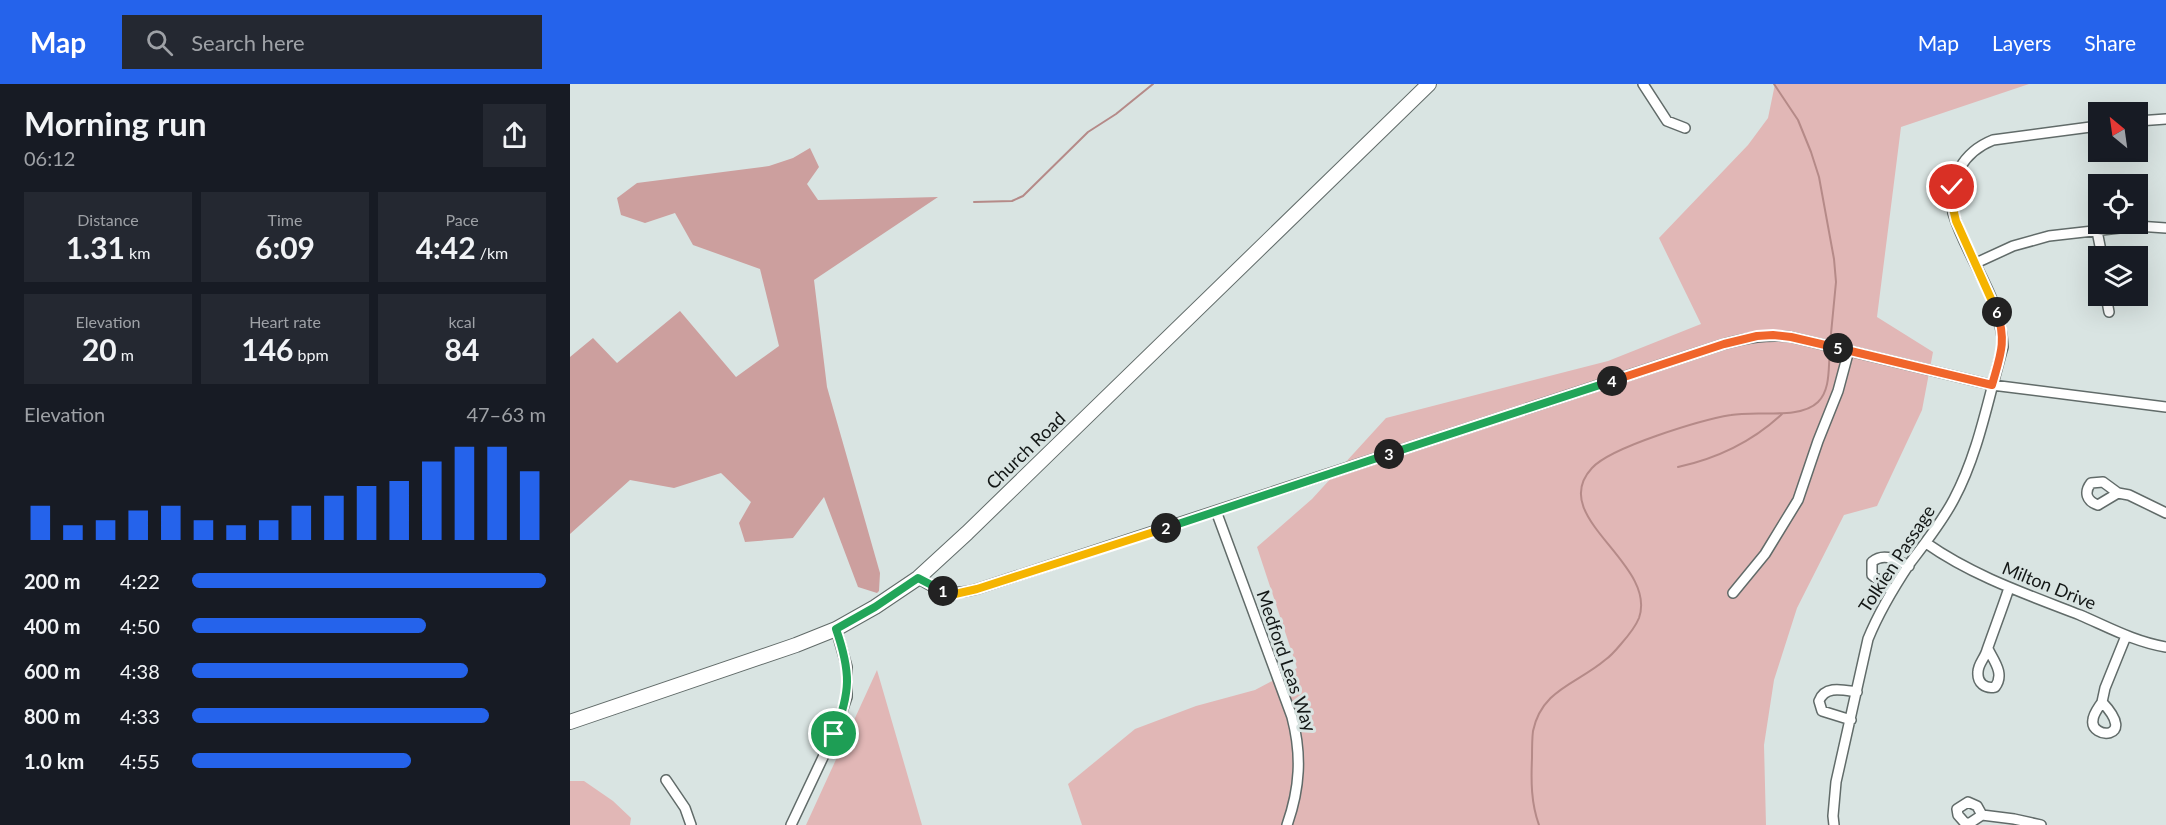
<!DOCTYPE html>
<html lang="en">
<head>
<meta charset="utf-8">
<style>
	body { margin:0; font-family:Lato,sans-serif; background:#242831; color:#f1f3f6; height:100vh; display:flex; flex-direction:column; font-size:22px; white-space:nowrap }
	* { box-sizing:border-box; margin:0 }
	p { font-size:20px; color:#9ea1a6 }
	.icon { flex:none; width:33px; height:33px; fill:none; stroke:currentColor; stroke-width:2; stroke-linecap:round; stroke-linejoin:round }
	.map { position:relative; flex:1; overflow:hidden }
	.drawer { display:flex; flex-direction:column; background:#171b24; width:570px }
	.drawer>* { flex:none }
	.needle { width:39px; rotate:331deg }
	.buttons { position:absolute; left:1518px; top:18px; display:grid; gap:12px }
	.buttons a { display:grid; place-items:center; width:60px; height:60px; border-radius:0px; background:#171b24; box-shadow:0 6px 24px #0002; font-size:30px }
	.pin { position:absolute; display:grid; place-items:center; width:51px; height:51px; color:#fff; margin:-26px; border:3px solid #fff; border-radius:50%; box-shadow:0 2px 6px #0007 }
	.km { position:absolute; width:30px; height:30px; margin:-15px; border-radius:50%; background:#222; color:#fff; font-size:16px; line-height:30px; text-align:center }
	.round { display:grid; place-items:center; flex:none; width:63px; height:63px; border-radius:0px; background:#242831 }
	.overview { display:flex; align-items:center; justify-content:space-between; height:102px; padding:0 24px }
	h1 { font-size:33px; font-weight:700; line-height:45px }
	.stats { display:grid; grid-template-columns:repeat(3,1fr); gap:9px; height:102px; padding:6px 24px }
	.stats div { display:grid; align-content:center; border-radius:0px; background:#242831; text-align:center }
	.stats b { font-size:30px; font-weight:700 }
	.stats small { font-size:16px; font-weight:400 }
	.stats p { font-size:16px }
	.chart { height:168px; padding:12px 24px }
	.chart p { display:flex; justify-content:space-between }
	.chart svg { width:100%; height:108px; margin-top:6px; stroke:#2563eb; stroke-width:6 }
	ul { padding:0 24px; list-style:none; font-size:20px }
	li { display:grid; grid-template-columns:96px 72px 1fr; align-items:center; height:45px }
	li i { height:15px; border-radius:8px; background:#2563eb }
	header { display:flex; align-items:center; gap:36px; box-sizing:border-box; height:84px; padding:0 30px; background:#2563eb; color:#fff }
	header strong { font-size:28px }
	nav { display:flex; gap:33px; margin-inline-start:auto; font-size:21px }
	.search { width:420px; height:54px; background:#242831; display:flex; align-items:center; gap:15px; box-sizing:border-box; padding:0 21px; border-radius:0px; color:#9ea1a6; font-size:22px }
	main { display:flex; flex:1; min-height:0 }
	.map>svg:first-child { display:block }
	.green { fill:#e1b7b6 }
	.forest { fill:#cc9f9e }
	.lines { fill:none; stroke-linecap:round; stroke-linejoin:round }
	.stream { stroke:#b58a88; stroke-width:2 }
	.minor-casing { stroke:#616b69; stroke-width:12 }
	.secondary-casing { stroke:#616b69; stroke-width:16 }
	.minor { stroke:#fff; stroke-width:9 }
	.secondary { stroke:#fff; stroke-width:14 }
	.split-1-casing { stroke:#fff; stroke-width:12 }
	.split-2-casing { stroke:#fff; stroke-width:12 }
	.split-3-casing { stroke:#fff; stroke-width:12 }
	.split-4-casing { stroke:#fff; stroke-width:12 }
	.split-5-casing { stroke:#fff; stroke-width:12 }
	.split-6-casing { stroke:#fff; stroke-width:12 }
	.split-7-casing { stroke:#fff; stroke-width:12 }
	.split-1 { stroke:#22a559; stroke-width:8 }
	.split-2 { stroke:#f5b400; stroke-width:8 }
	.split-3 { stroke:#22a559; stroke-width:8 }
	.split-4 { stroke:#22a559; stroke-width:8 }
	.split-5 { stroke:#f0652b; stroke-width:8 }
	.split-6 { stroke:#f0652b; stroke-width:8 }
	.split-7 { stroke:#f5b400; stroke-width:8 }
	.labels { text-anchor:middle; stroke-width:6; stroke-linejoin:round; paint-order:stroke }
	.street-label { font-size:18px; fill:#131716; stroke:#d9e4e2 }
</style>
</head>
<body>
<header>
<strong>Map</strong>
<div class="search"><svg class="icon" aria-label="search" viewBox="0 0 24 24"><circle cx="10" cy="10" r="6"/><path d="M15 15l6 6"/></svg>Search here</div>
<nav><a>Map</a><a>Layers</a><a>Share</a></nav>
</header>
<main>
<section class="drawer">
<div class="overview"><div><h1>Morning run</h1><p>06:12</p></div><a class="round"><svg class="icon" aria-label="share" viewBox="0 0 24 24"><path d="M12 15V3M7 8l5-5 5 5M5 13v7h14v-7"/></svg></a></div>
<div class="stats">
<div><p>Distance</p><b>1.31<small> km</small></b></div>
<div><p>Time</p><b>6:09</b></div>
<div><p>Pace</p><b>4:42<small> /km</small></b></div>
</div>
<div class="stats">
<div><p>Elevation</p><b>20<small> m</small></b></div>
<div><p>Heart rate</p><b>146<small> bpm</small></b></div>
<div><p>kcal</p><b>84</b></div>
</div>
<div class="chart"><p><span>Elevation</span>47–63 m</p>
<svg viewBox="0 0 160 44" preserveAspectRatio="none"><path d="M5 44V30M15 44V38M25 44V36M35 44V32M45 44V30M55 44V36M65 44V38M75 44V36M85 44V30M95 44V26M105 44V22M115 44V20M125 44V12M135 44V6M145 44V6M155 44V16"/></svg>
</div>
<ul>
<li><b>200 m</b>4:22<i style="width:100%"></i></li>
<li><b>400 m</b>4:50<i style="width:66%"></i></li>
<li><b>600 m</b>4:38<i style="width:78%"></i></li>
<li><b>800 m</b>4:33<i style="width:84%"></i></li>
<li><b>1.0 km</b>4:55<i style="width:62%"></i></li>
</ul>
</section>
<div class="map">
<svg width="1596" height="741" viewBox="0 0 1596 741">
	<rect width="100%" height="100%" fill="#d9e4e2"/>
	<path class="green" d="M1205 0H1459L1331 43 1307 233 1363 268 1352 326 1307 422 1274 431 1227 524 1204 596 1194 661 1196 741H512L498 700 565 645 626 622 685 606 727 584 687 463 742 415 816 334 1038 277 1131 240 1089 154 1178 61 1198 34Z
		M307 586 352 741H236Z
		M0 697H14L43 717 61 734 60 741H0Z"/>
	<path class="forest" d="M240 64 249 83 237 100 248 116 368 113 244 196 257 303 310 489 309 507 307 509 288 503 254 413 223 454 175 458 169 439 181 418 151 389 104 404 60 396 0 450V273L23 254 47 279 110 227 166 293 209 262 190 185 123 161 105 129 75 139 51 131 47 114 67 99 199 82 223 74Z"/>
	<g class="lines">
		<path class="stream" d="M1204 0 1228 36 1241 68 1249 93 1264 175 1266 198 1260 260
			M404 118 442 117 453 112 518 48 546 30 583 0
			M1108 383C1149 374 1182 358 1212 330
			M969 741C961 719 961 697 962 674 962 665 962 655 963 647 972 605 1007 600 1035 576 1041 572 1046 566 1051 560 1058 552 1065 544 1069 534 1088 479 976 433 1022 384 1041 363 1131 336 1161 331 1186 326 1230 336 1248 318 1261 305 1258 283 1260 266"/>
		<defs>
			<path id="minor" d="M1073 0 1097 37 1115 44
				M1568 37 1596 35
				M1527 147 1532 172
				M1406 179 1443 162 1479 152 1567 142 1596 144
				M1536 212 1539 228
				M1548 409 1528 421C1516 417 1514 408 1521 399L1533 398 1548 409 1559 411 1596 429
				M646 427 722 633C732 671 730 704 717 741
				M1356 459C1403 492 1456 510 1510 531 1538 543 1565 558 1596 563
				M348 494C370 509 381 512 407 505L1154 260C1177 254 1197 250 1221 253L1422 301 1596 323
				M1322 507 1302 491V478C1314 468 1326 476 1339 482
				M1163 509 1195 470 1228 416 1248 357 1268 307 1279 266
				M1418 565C1424 577 1435 590 1425 603 1415 605 1407 599 1408 588 1408 580 1415 574 1417 566 1424 546 1432 525 1439 504
				M1532 618C1529 623 1523 630 1523 636 1519 655 1569 657 1532 618L1535 604 1556 552
				M1281 636 1252 627 1249 617C1255 601 1273 606 1287 608
				M96 696 115 724 121 741
				M1412 731 1407 722 1398 718 1387 725 1388 731 1395 739H1400L1412 731 1444 735 1471 741
				M221 741 264 650 277 613V583L266 545
				M1264 741 1263 732 1266 698 1298 555C1309 528 1324 503 1340 479 1356 458 1372 438 1384 415 1409 368 1418 314 1433 263 1431 213 1397 175 1383 129 1377 96 1393 68 1423 56L1528 42"/>
			<path id="secondary" d="M0 638 226 561 266 545 305 523 348 494 397 449 859 0"/>
		</defs>
		<use href="#minor" class="minor-casing"/>
		<use href="#secondary" class="secondary-casing"/>
		<use href="#minor" class="minor"/>
		<use href="#secondary" class="secondary"/>
	</g>
	<g class="lines">
		<defs>
			<path id="split-1" d="M264 650C281 608 281 588 266 545L305 523 348 494 373 507"/>
			<path id="split-2" d="M373 507 385 510 407 505 596 444"/>
			<path id="split-3" d="M596 444 819 370"/>
			<path id="split-4" d="M819 370 1042 297"/>
			<path id="split-5" d="M1042 297 1154 260 1187 252 1203 251 1221 253 1268 264"/>
			<path id="split-6" d="M1268 264 1422 301C1430 272 1437 258 1427 228"/>
			<path id="split-7" d="M1382 103V120L1386 137 1427 228"/>
		</defs>
		<use href="#split-1" class="split-1-casing"/>
		<use href="#split-2" class="split-2-casing"/>
		<use href="#split-3" class="split-3-casing"/>
		<use href="#split-4" class="split-4-casing"/>
		<use href="#split-5" class="split-5-casing"/>
		<use href="#split-6" class="split-6-casing"/>
		<use href="#split-7" class="split-7-casing"/>
		<use href="#split-1" class="split-1"/>
		<use href="#split-2" class="split-2"/>
		<use href="#split-3" class="split-3"/>
		<use href="#split-4" class="split-4"/>
		<use href="#split-5" class="split-5"/>
		<use href="#split-6" class="split-6"/>
		<use href="#split-7" class="split-7"/>
	</g>
	<g class="labels">
		<g class="street-label">
			<text transform="translate(456 367) rotate(-44)" y="6">Church Road</text>
			<text transform="translate(1327 475) rotate(-57)" y="6">Tolkien Passage</text>
			<text transform="translate(1479 502) rotate(22)" y="6">Milton Drive</text>
			<text transform="translate(716 577) rotate(71)" y="6">Medford Leas Way</text>
		</g>
	</g>
</svg>
<div class="buttons">
<a><svg class="needle" viewBox="-14 -14 28 28"><path d="M0-13l5 13h-10z" fill="#e53935"/><path d="M0 13l5-13h-10z" fill="#9ea1a6"/></svg></a>
<a><svg class="icon" aria-label="locate" viewBox="0 0 24 24"><circle cx="12" cy="12" r="6"/><path d="M12 2v4M12 18v4M2 12h4M18 12h4"/></svg></a>
<a><svg class="icon" aria-label="layers" viewBox="0 0 24 24"><path d="M12 4l9 5-9 5-9-5zM3 14l9 5 9-5"/></svg></a>
</div>
<div class="pin" style="left:264px;top:650px;background:#1e9e55"><svg class="icon" aria-label="arrive" viewBox="0 0 24 24"><path d="M6 21V4h12l-3 4 3 4H6"/></svg></div>
<div class="pin" style="left:1382px;top:103px;background:#d93025"><svg class="icon" aria-label="check" viewBox="0 0 24 24"><path d="M5 12l5 5 9-10"/></svg></div>
<b class="km" style="left:373px;top:507px">1</b>
<b class="km" style="left:596px;top:444px">2</b>
<b class="km" style="left:819px;top:370px">3</b>
<b class="km" style="left:1042px;top:297px">4</b>
<b class="km" style="left:1268px;top:264px">5</b>
<b class="km" style="left:1427px;top:228px">6</b>
</div>
</main>
</body>
</html>
